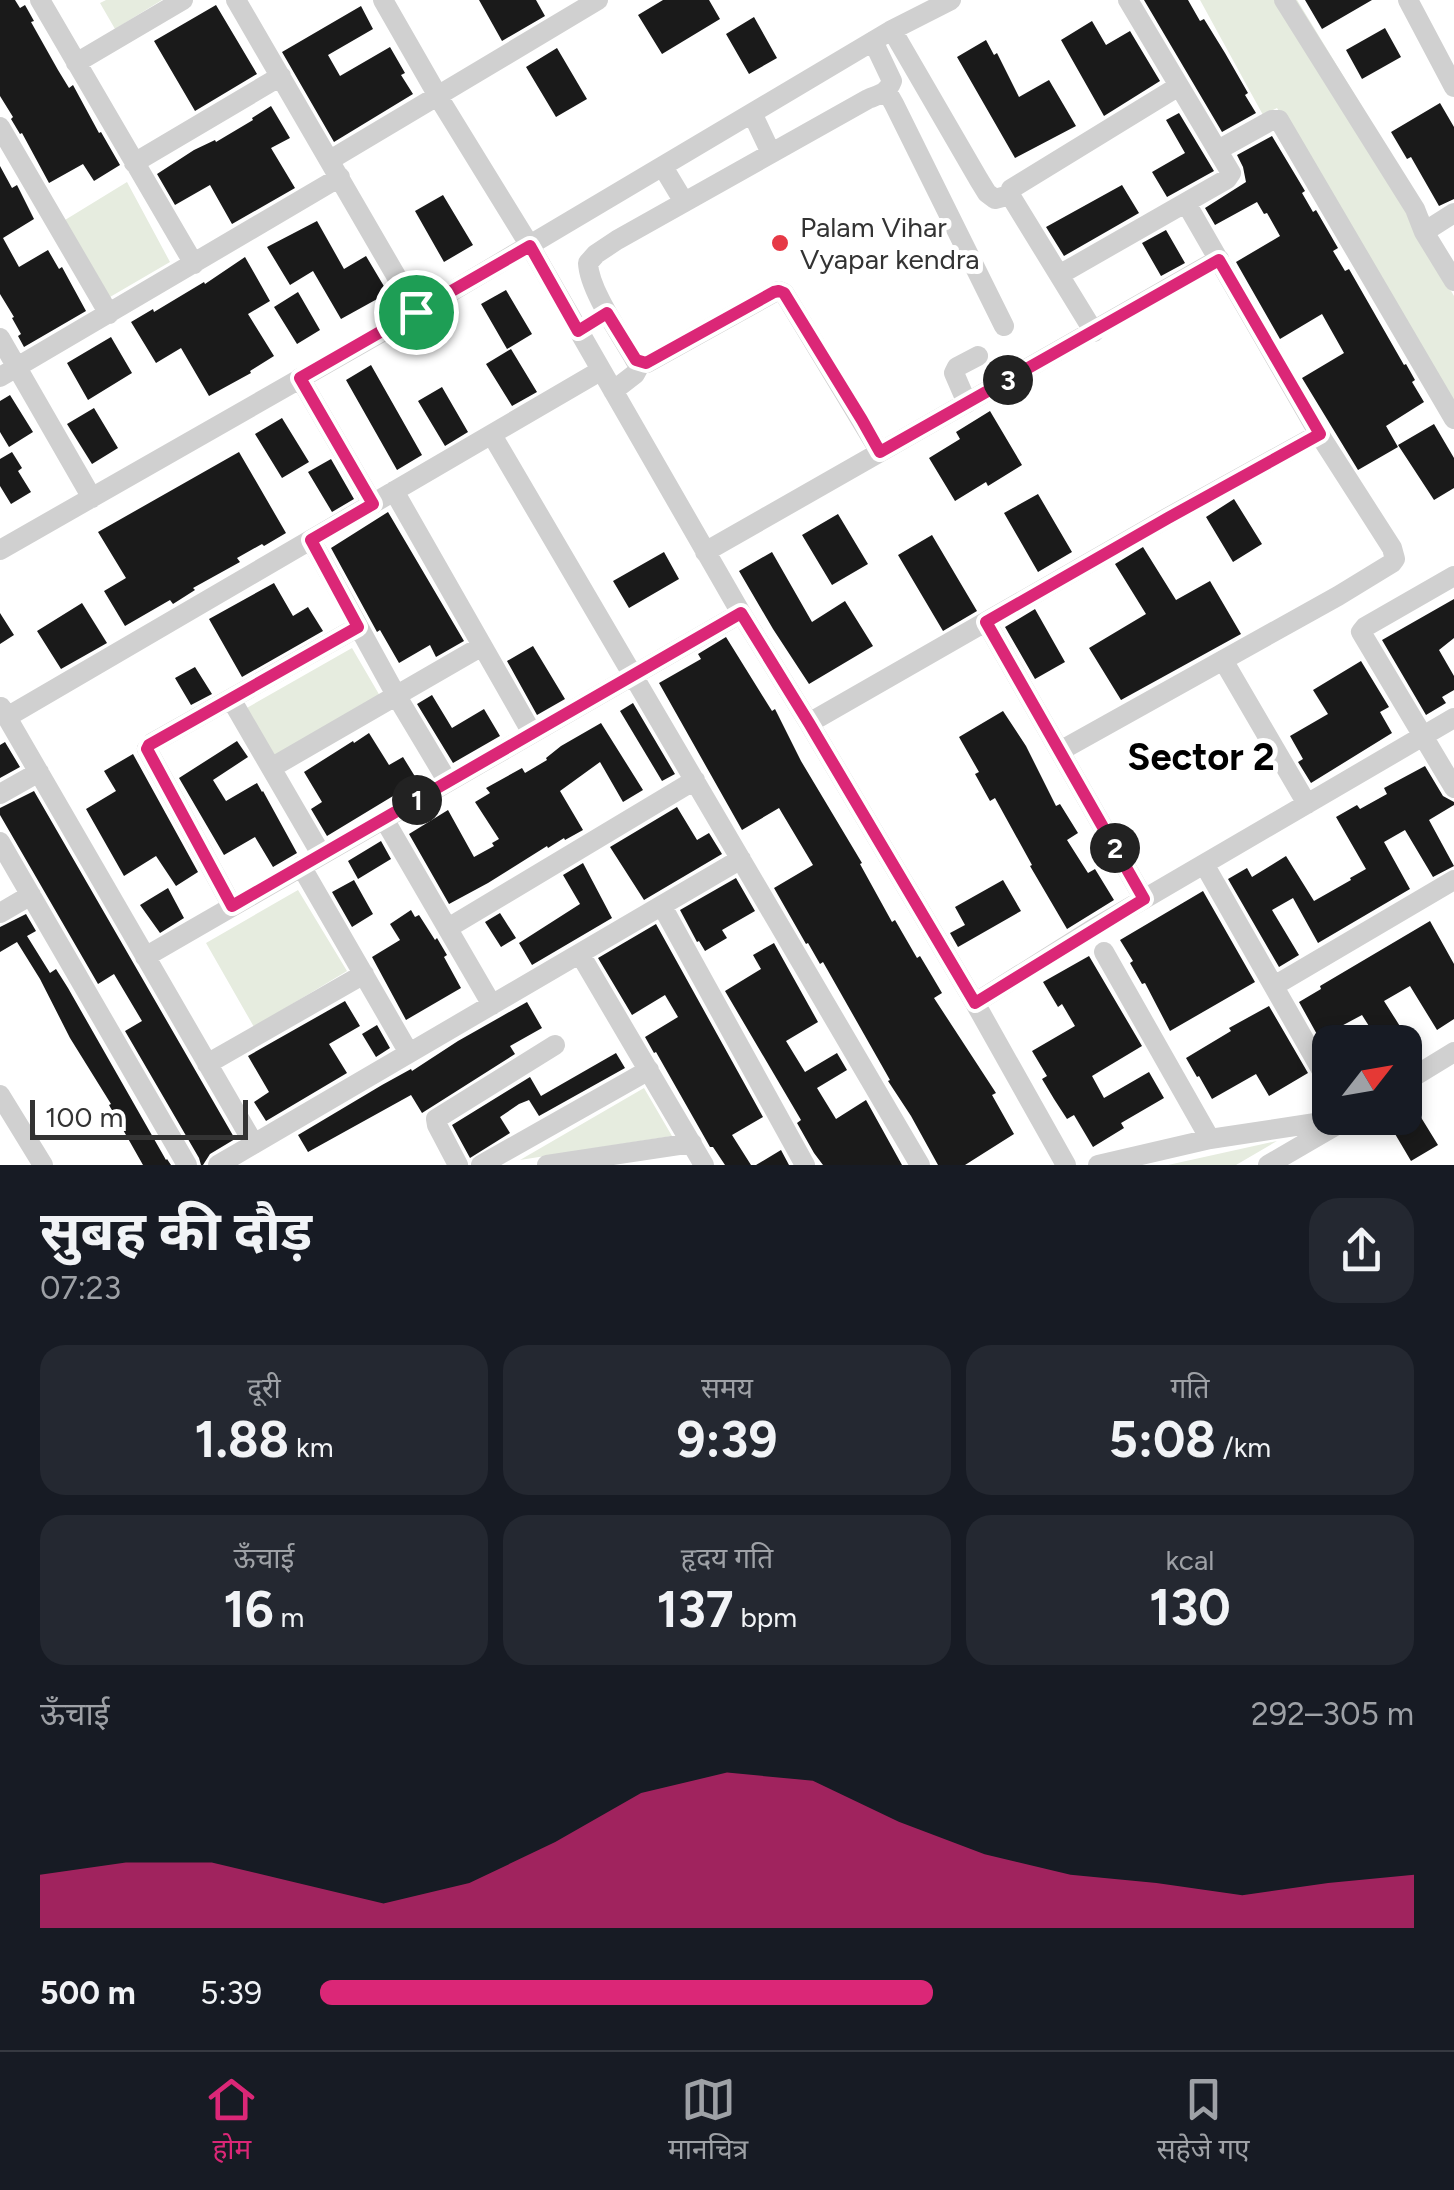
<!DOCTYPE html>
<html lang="hi">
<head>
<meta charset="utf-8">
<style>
	body { margin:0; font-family:Figtree,"Noto Sans Devanagari",sans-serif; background:#242831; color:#f1f3f6; height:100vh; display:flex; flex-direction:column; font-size:38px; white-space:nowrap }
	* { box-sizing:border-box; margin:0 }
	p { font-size:32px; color:#9ea1a6 }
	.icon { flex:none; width:55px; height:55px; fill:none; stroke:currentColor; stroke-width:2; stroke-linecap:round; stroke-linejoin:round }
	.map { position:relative; height:1165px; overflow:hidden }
	.panel { display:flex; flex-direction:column; background:#171b24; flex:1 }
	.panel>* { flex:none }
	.needle { width:65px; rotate:59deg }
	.tools { position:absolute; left:1312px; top:1025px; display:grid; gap:20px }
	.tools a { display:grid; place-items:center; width:110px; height:110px; border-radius:20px; background:#171b24; box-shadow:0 5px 15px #0003; font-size:50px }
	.scale { position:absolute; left:30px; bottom:25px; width:218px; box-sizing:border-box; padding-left:10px; border:5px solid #333; border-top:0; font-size:28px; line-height:35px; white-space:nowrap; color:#333; -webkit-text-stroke:8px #fff; paint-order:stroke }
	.pin { position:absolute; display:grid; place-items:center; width:85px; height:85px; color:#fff; margin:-42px; border:5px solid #fff; border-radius:50%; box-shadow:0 2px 10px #0007 }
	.km { position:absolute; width:50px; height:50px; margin:-25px; border-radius:50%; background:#222; color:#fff; font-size:28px; line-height:50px; text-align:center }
	.round { display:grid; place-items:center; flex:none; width:105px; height:105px; border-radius:30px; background:#242831 }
	.overview { display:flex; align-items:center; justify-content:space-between; height:170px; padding:0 40px }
	h1 { font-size:55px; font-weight:700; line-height:75px }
	.stats { display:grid; grid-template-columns:repeat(3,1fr); gap:15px; height:170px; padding:10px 40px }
	.stats div { display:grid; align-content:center; border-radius:25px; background:#242831; text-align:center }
	.stats b { font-size:50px; font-weight:700 }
	.stats small { font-size:28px; font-weight:400 }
	.stats p { font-size:28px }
	.chart { height:280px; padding:20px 40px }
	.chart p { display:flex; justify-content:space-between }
	.chart svg { width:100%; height:180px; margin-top:10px; fill:#db2777; opacity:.7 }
	ul { padding:0 40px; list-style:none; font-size:32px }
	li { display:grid; grid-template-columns:160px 120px 1fr; align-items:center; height:75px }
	li i { height:25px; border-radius:12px; background:#db2777 }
	.dock { display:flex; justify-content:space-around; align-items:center; height:140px; border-top:2px solid #363941; background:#171b24; font-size:28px; color:#9ea1a6 }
	.dock a { display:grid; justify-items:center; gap:5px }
	.dock .on { color:#db2777 }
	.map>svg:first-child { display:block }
	.green { fill:#e6ecdf }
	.building { fill:#1a1a1a }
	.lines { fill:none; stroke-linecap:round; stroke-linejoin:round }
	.minor { stroke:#d0d0d0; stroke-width:20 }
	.route-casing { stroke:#fff; stroke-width:20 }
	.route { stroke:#db2777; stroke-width:12 }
	.poi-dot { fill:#e63946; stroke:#fff; stroke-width:4 }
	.labels { text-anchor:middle; stroke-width:10; stroke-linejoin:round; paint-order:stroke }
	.poi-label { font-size:28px; fill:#333; stroke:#fff; text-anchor:start }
	.district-label { font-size:38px; font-weight:bold; fill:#000; stroke:#fff }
</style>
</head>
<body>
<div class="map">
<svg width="1454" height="1165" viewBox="0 0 1454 1165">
	<rect width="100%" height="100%" fill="#fff"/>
	<path class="green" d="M106 0H162L115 29 100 3Z
		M1200 0H1297L1431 220 1415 228 1454 296V405L1277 108 1263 115Z
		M127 182 170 262 110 297 65 220Z
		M352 648 380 696 272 757 245 709Z
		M298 890 347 971 254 1027 206 943Z
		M644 1088 672 1136 520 1160Z
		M1277 1141 1236 1165H1168Z"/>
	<path class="building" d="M0 0H15L20 8 25 5 34 21 31 22 58 70 69 88 73 85 99 133 101 132 120 165 94 181 83 164 49 183 22 133 20 134 11 119 13 117 0 96Z
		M479 0H536L545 16 502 41Z
		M663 0H709L720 19 662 54 638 15Z
		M1144 0H1188L1200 21 1204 19 1225 53 1248 93 1245 95 1256 113 1222 132Z
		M1305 0H1372L1322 29Z
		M216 5 257 74 195 111 154 41Z
		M361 6 373 29 328 55 340 76 390 47 405 73 401 75 413 94 334 142 282 52Z
		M754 17 777 58 749 74 726 34Z
		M1092 21 1106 45 1130 31 1160 81 1104 116 1061 40Z
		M1385 28 1401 57 1362 79 1346 50Z
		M986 40 994 55 997 53 1019 97 1049 80 1076 126 1015 158 957 57Z
		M557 48 587 99 556 117 526 67Z
		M1440 103 1454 127V199L1439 206 1411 157 1407 159 1391 132Z
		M271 106 290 138 271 148 295 188 232 224 210 185 175 205 157 174 194 150 215 140 216 142 253 120 252 118Z
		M1179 113 1214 171 1167 197 1152 172 1185 153 1166 120Z
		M1272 136 1305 191 1302 193 1313 212 1316 210 1338 248 1333 251 1345 271 1349 269 1404 365 1406 364 1415 380 1412 382 1424 402 1386 426 1398 447 1358 470 1302 378 1344 353 1322 314 1280 339 1236 262 1280 236 1267 213 1264 214 1257 202 1215 225 1205 208 1246 182 1243 167 1237 155Z
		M0 166 12 188 17 185 34 219 3 238 19 267 48 250 59 269 62 267 86 311 24 347 18 336 21 334 12 318 14 317 0 294Z
		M1122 185 1139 213 1064 256 1046 227Z
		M443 195 473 245 444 262 415 211Z
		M317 221 344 269 366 256 388 293 341 319 313 271 290 285 267 247Z
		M1166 230 1185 263 1161 276 1142 243Z
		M245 257 270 301 248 314 274 356 250 371 251 373 209 396 181 348 156 363 131 322 153 309 154 312 204 282 205 284Z
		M506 290 532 334 507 349 481 304Z
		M298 292 320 330 297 344 274 307Z
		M111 337 132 373 88 400 67 363Z
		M511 349 537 392 512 406 486 364Z
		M371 365 422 455 397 470 346 380Z
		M442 387 468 432 445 446 418 401Z
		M10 395 33 432 9 447 0 432V401Z
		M94 408 118 448 92 464 67 424Z
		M990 411 1022 465 988 486 986 482 955 501 929 458 960 439 956 432Z
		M282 418 309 462 282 478 255 434Z
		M1434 424 1454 458V488L1434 500 1398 445Z
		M12 452 22 468 18 471 31 492 11 504 0 486V459Z
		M239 452 286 533 264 546 262 544 237 558 240 562 193 588 195 590 173 604 170 600 125 626 104 591 126 578 98 532Z
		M331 459 354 499 332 512 308 472Z
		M1038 494 1072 552 1038 572 1004 513Z
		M1234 499 1262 544 1233 562 1206 517Z
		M388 512 464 641 436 657 430 645 399 663 380 630 377 632 331 548Z
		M838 514 868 564 832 585 802 535Z
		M932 535 977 611 943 631 898 555Z
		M1143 547 1176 600 1210 581 1241 634 1121 700 1089 648 1146 614 1115 564Z
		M664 552 679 579 629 608 613 581Z
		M772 552 812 622 845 601 873 646 809 684 773 629 739 571Z
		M274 583 293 616 308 607 323 631 242 677 209 619Z
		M1454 599V638L1439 650 1454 676V690L1442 697 1446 703 1426 715 1382 640Z
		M82 603 107 643 61 669 37 631Z
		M1035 609 1065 662 1035 679 1005 627Z
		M0 613 14 635 0 644Z
		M726 637 772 711 775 709 801 761 862 863 860 864 892 922 895 920 917 958 920 956 932 976 942 993 934 998 996 1093 992 1095 1014 1134 965 1165H938L911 1116 888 1081 890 1080 823 962 820 964 808 943 806 944 774 888 813 865 779 808 742 830 659 683 701 659 698 654Z
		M533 646 565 699 537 715 507 661Z
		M1361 661 1389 707 1380 712 1392 733 1311 783 1298 762 1303 759 1290 736 1328 714 1313 690Z
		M195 667 212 694 191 705 175 678Z
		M432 695 452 728 484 709 500 736 453 763 417 704Z
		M633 703 675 774 662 781 620 711Z
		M1003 711 1026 746 1056 806 1060 804 1078 833 1067 840 1088 873 1095 869 1114 900 1067 929 1030 866 1032 865 995 798 990 801 975 774 979 772 959 737Z
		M601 723 643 790 623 802 600 762 560 791 583 830 565 840 564 838 548 848 547 846 488 883 449 904 409 834 448 810 474 857 494 846 492 843 499 839 475 802 490 793 486 788 522 768 525 773 547 760 546 758 561 746Z
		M369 733 389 765 403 757 419 783 404 792 403 790 327 836 311 809 322 802 304 772 353 741 354 743Z
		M237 741 248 757 213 780 226 801 257 783 262 792 263 791 297 853 273 867 255 837 224 855 179 778Z
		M5 742 20 767 0 778V745Z
		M133 754 198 872 176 886 156 856 124 876 86 809 116 791 104 771Z
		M1425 766 1443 796 1454 802V805L1429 820 1454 866 1433 877 1405 830 1384 842 1410 889 1318 943 1293 898 1272 910 1299 955 1279 967 1228 879 1247 868 1252 877 1286 856 1314 901 1351 880 1350 878 1366 869 1336 817 1357 805 1360 809 1387 794 1384 788Z
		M34 791 235 1139 210 1154 203 1165H201L199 1158 125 1031 142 1021 114 974 98 984 0 815V808Z
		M677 807 697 840 709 833 722 854 644 900 610 847Z
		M381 841 391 859 358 879 348 861Z
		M583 863 612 918 532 965 519 943 580 904 563 875Z
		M736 878 755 911 722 930 727 938 705 951 699 941 697 942 680 910Z
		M354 880 373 914 352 927 332 892Z
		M1003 880 1021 911 958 947 950 933 965 925 955 907Z
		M168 888 184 918 160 933 140 905Z
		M1203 891 1255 982 1170 1031 1145 983 1142 984 1130 963 1133 961 1120 940Z
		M411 910 415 917 419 915 435 940 437 938 447 955 444 957 461 988 406 1020 372 957 400 940 390 924Z
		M500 913 516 938 501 947 485 922Z
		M26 914 36 931 27 936 50 973 56 969 68 988 166 1160 167 1159 171 1165H143L109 1105 111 1104 70 1038 40 979 17 942 0 952V927Z
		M1430 921 1454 964V1019L1437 1030 1410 986 1384 1001 1410 1042H1379L1362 1015 1319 1038 1299 1002 1321 989 1320 986Z
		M656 924 763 1117 732 1135 751 1165H725L713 1147H710L656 1052 654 1053 645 1037 678 1017 665 995 632 1015 598 958Z
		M774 943 818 1022 786 1041 805 1072 837 1053 847 1070 817 1088 836 1119 866 1100 902 1165H823L814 1153 797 1123 801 1120 725 991 761 969 753 955Z
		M1089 956 1142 1046 1092 1076 1104 1098 1149 1072 1164 1098 1121 1123 1124 1128 1093 1147 1074 1115 1067 1119 1054 1099 1042 1079 1047 1076 1032 1051 1075 1026 1062 1004 1058 1007 1043 982Z
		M345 1001 360 1026 329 1044 347 1073 266 1121 254 1102 269 1092 248 1056Z
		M527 1002 542 1028 510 1046 515 1054 422 1113 411 1095 308 1152 298 1135 382 1085 411 1069 412 1071 458 1041Z
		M1269 1006 1308 1073 1269 1096 1256 1074 1212 1099 1199 1076 1197 1077 1186 1058 1231 1031 1229 1028Z
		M377 1025 390 1048 376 1057 362 1034Z
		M616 1053 625 1068 539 1116 529 1100 519 1104 500 1117 510 1133 470 1158 452 1125 530 1077 541 1096Z
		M1414 1106 1438 1145 1411 1161 1388 1122 1396 1118H1405V1112Z
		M781 1150 789 1165H756Z"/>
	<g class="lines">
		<path class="minor" d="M40 0 194 264
			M236 0 417 312
			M383 0 442 103 530 246 741 613 809 723 975 1003 1066 1165
			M1284 0 1415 209 1424 232 1454 281
			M1408 0 1454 87
			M892 30 979 180 987 193 995 199 1010 195 1011 189 1179 86
			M873 41 892 81C887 94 879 94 868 99L617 240 596 254 588 263C589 290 621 335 635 360L647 363 773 293 779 291 784 293 880 452
			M76 63 183 0
			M883 94 890 97 894 104 1004 326
			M752 113 771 153
			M0 127 109 314
			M1218 150 1272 120H1279L1454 419
			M330 160 598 0
			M134 163 281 76
			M663 167 684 202
			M1010 195 1094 332
			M1424 232 1454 213
			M1059 275 1227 179 1231 173 1128 0
			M0 338 92 498
			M0 377 340 177
			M300 378 373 504
			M613 391 635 374 641 363
			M967 403 954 373 957 367 978 356
			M492 435 920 1165
			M394 491 532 733
			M311 540 396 695 448 782
			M0 550 417 312 890 31 951 0
			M705 552 1219 259
			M1454 576 1365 627 1361 632 1454 788
			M986 622 1144 899
			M1223 660 1307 804
			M231 699 321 854
			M1 707 254 1144
			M7 717 600 371
			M809 723 1167 518 1319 434
			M1060 751 1338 596 1392 563 1395 559 1392 548 1319 434 1186 203
			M271 768 482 646
			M0 794 39 772
			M384 819 492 1005
			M0 842 187 1165
			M1204 864 1330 1085
			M301 866 409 1053
			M232 906 147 749 152 743 358 627
			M662 906 805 1165
			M0 913 31 895
			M448 928 695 780
			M1104 952 1210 1139
			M580 954 704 1165
			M145 957 741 613
			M1274 986 1454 880
			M975 1003 1091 930 1454 718
			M207 1064 364 974
			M1405 1082 1454 1052
			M0 1095 43 1165
			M218 1165 741 859
			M458 1165 437 1125 436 1119 555 1045
			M481 1165 649 1070
			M547 1165 692 1143
			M1098 1165 1210 1139 1348 1118
			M1268 1165 1340 1123"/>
	</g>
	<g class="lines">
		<defs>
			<path id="route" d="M530 246 578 331 607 313 636 360 646 363 774 292 779 291 784 293 862 420 880 452 1219 260 1320 434 1168 518 986 622 1144 899 975 1003 809 723 741 613 232 906 147 749 149 745 358 627 311 540 373 504 300 378Z"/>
		</defs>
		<use href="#route" class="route-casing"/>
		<use href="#route" class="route"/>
	</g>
	<circle class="poi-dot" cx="780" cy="243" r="10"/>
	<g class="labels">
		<g class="poi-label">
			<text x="800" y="237">Palam Vihar<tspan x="800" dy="32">Vyapar kendra</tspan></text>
		</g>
		<g class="district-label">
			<text x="1201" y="770">Sector 2</text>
		</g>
	</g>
</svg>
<div class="tools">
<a><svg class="needle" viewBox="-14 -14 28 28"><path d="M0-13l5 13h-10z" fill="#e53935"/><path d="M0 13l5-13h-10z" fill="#9ea1a6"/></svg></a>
</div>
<div class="scale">100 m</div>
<div class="pin" style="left:416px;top:312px;background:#1e9e55"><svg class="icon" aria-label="arrive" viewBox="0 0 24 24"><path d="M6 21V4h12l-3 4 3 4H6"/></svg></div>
<b class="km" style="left:417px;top:800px">1</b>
<b class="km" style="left:1115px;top:848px">2</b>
<b class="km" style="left:1008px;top:380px">3</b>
</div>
<section class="panel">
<div class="overview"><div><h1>सुबह की दौड़</h1><p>07:23</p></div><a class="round"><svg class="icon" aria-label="share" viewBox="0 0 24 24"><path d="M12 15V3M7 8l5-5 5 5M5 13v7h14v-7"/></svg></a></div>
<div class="stats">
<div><p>दूरी</p><b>1.88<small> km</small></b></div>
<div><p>समय</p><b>9:39</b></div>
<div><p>गति</p><b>5:08<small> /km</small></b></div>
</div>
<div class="stats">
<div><p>ऊँचाई</p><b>16<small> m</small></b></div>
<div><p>हृदय गति</p><b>137<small> bpm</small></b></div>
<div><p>kcal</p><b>130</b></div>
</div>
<div class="chart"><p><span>ऊँचाई</span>292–305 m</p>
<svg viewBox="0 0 160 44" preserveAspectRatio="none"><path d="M0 44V31L10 28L20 28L30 33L40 38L50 33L60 23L70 11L80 6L90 8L100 18L110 26L120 31L130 33L140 36L150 33L160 31V44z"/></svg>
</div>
<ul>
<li><b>500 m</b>5:39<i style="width:56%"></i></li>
</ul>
</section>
<nav class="dock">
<a class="on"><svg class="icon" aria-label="home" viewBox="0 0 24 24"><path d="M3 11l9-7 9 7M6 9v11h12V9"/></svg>होम</a>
<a><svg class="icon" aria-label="map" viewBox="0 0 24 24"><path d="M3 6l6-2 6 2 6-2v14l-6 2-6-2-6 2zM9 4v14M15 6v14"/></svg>मानचित्र</a>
<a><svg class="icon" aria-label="saved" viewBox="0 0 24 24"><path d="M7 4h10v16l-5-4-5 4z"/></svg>सहेजे गए</a>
</nav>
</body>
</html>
